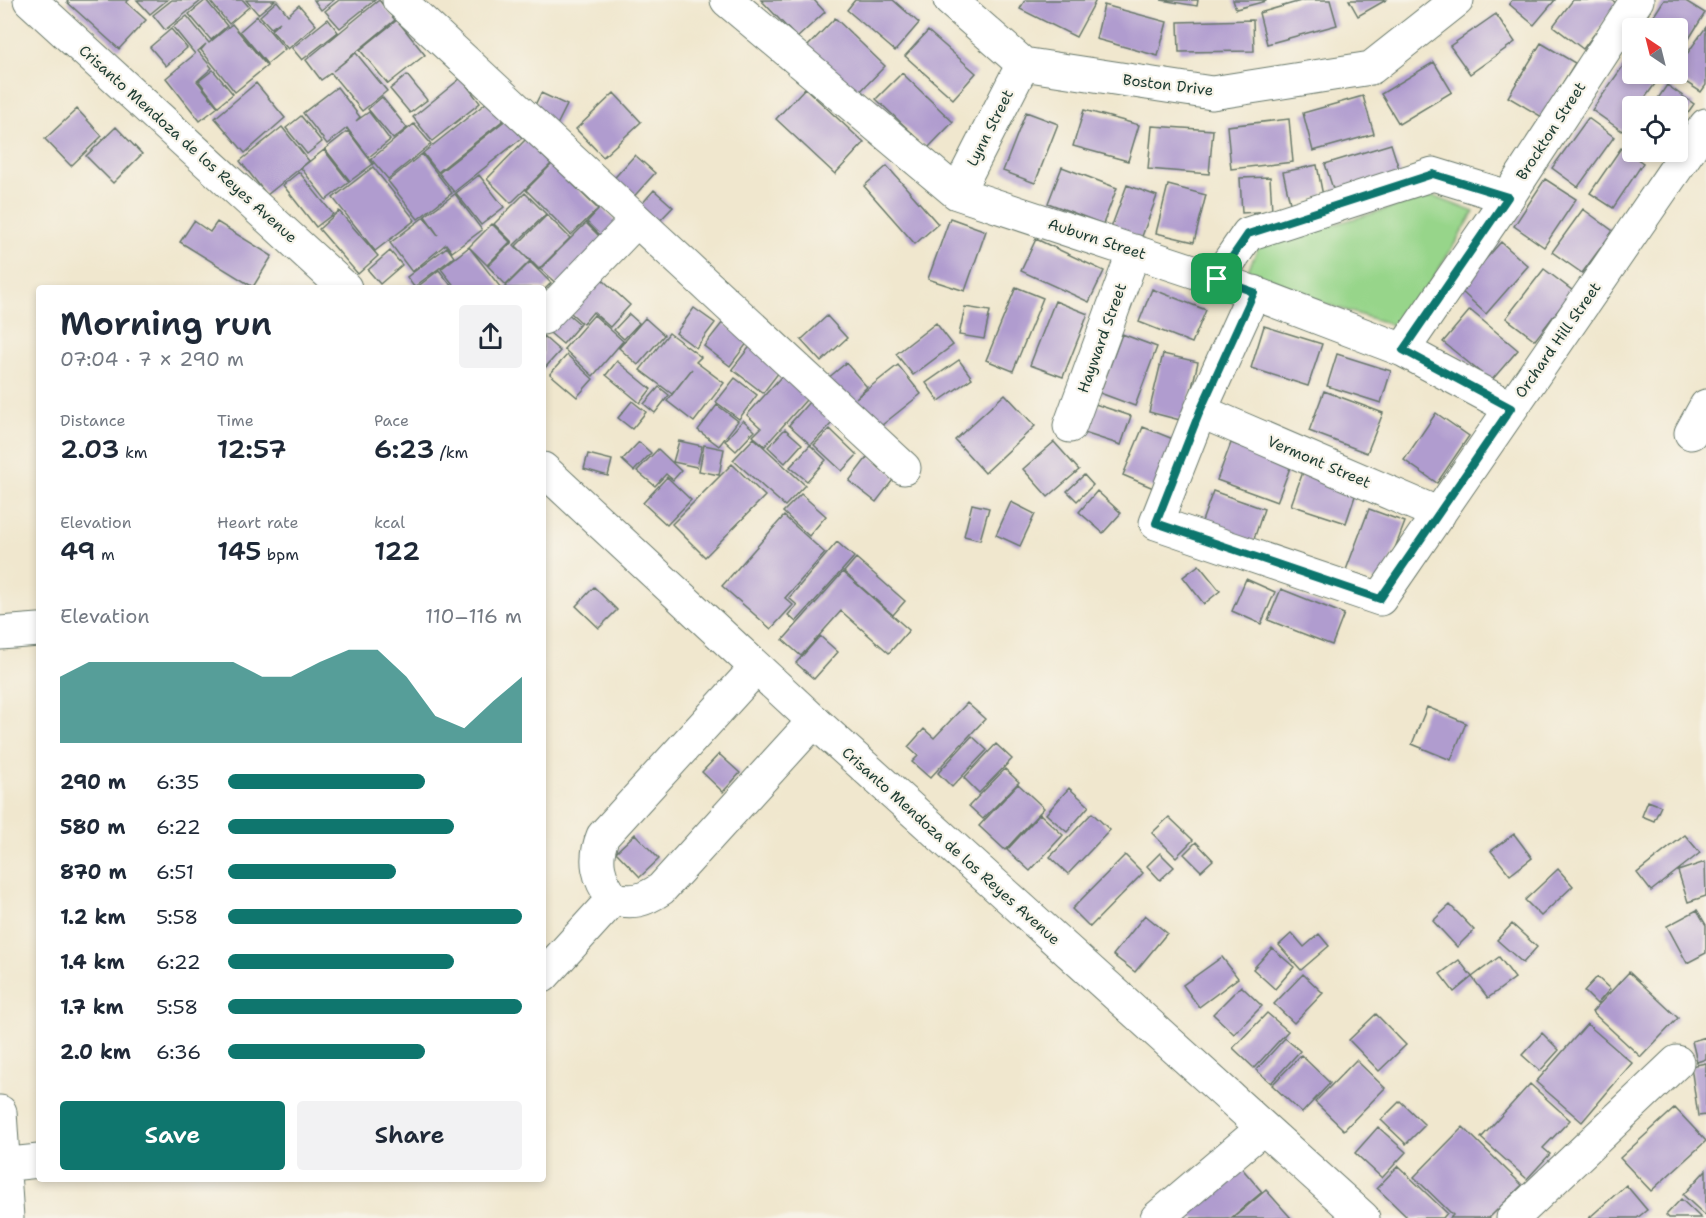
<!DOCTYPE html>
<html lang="en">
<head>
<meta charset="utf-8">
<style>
	body { margin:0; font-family:"Shantell Sans",sans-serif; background:#f2f2f3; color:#1f2937; height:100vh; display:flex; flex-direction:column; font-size:22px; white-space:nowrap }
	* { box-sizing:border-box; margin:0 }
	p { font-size:20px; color:#747a83 }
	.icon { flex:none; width:33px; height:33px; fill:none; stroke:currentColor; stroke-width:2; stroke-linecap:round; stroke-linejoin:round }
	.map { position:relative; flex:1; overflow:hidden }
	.sheet { position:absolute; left:36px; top:285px; width:510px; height:897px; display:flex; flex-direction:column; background:#fff; border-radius:6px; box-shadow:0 3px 9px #0003 }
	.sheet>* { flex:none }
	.needle { width:39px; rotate:325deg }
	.buttons { position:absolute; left:1622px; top:18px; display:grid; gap:12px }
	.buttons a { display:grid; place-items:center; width:66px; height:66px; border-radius:6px; background:#fff; box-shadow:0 3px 9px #0003; font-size:30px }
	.pin { position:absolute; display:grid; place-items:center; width:51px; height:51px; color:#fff; margin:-26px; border-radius:12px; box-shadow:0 3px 9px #0006 }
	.round { display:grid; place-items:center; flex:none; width:63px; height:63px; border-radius:6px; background:#f2f2f3 }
	.summary { display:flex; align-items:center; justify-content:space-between; height:102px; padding:0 24px }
	h1 { font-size:33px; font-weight:600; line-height:45px }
	.metrics { display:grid; grid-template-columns:repeat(3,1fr); gap:9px; height:102px; padding:6px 24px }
	.metrics div { display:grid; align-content:center }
	.metrics b { font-size:26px; font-weight:600 }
	.metrics small { font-size:16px; font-weight:400 }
	.metrics p { font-size:16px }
	.chart { height:168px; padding:12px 24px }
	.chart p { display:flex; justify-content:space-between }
	.chart svg { width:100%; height:108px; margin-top:6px; fill:#0f766e; opacity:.7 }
	.button { display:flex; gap:12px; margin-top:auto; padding:12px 24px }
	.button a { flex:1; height:69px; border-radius:6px; background:#0f766e; color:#fff; font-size:24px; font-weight:600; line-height:69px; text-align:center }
	.button a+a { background:#f2f2f3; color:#1f2937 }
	ul { padding:0 24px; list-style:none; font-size:20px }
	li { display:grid; grid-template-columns:96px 72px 1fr; align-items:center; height:45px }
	li i { height:15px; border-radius:8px; background:#0f766e }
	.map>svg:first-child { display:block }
	.green { fill:#97d58a; stroke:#5b895f; stroke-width:1.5 }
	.building { fill:#b09ccf }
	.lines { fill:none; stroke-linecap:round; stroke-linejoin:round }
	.minor-casing { stroke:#68786a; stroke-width:35 }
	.major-casing { stroke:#68786a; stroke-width:35 }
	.minor { stroke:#fff; stroke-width:33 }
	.major { stroke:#fff; stroke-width:33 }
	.route-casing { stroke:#fff; stroke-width:12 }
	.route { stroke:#0f766e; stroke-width:8 }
	.labels { text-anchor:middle; stroke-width:4.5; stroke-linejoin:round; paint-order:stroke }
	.street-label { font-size:15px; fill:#1f3d34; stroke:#f7f3e8 }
</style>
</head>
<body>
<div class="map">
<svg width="1706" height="1218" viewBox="0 0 1706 1218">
	<rect width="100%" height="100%" fill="#f7f3e8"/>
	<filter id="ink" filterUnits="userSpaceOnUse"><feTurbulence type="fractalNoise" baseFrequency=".0167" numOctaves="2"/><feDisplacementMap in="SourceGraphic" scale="12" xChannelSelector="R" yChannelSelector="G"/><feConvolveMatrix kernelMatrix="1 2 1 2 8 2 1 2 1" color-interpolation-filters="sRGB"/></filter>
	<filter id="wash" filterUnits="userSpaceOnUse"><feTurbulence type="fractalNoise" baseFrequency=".008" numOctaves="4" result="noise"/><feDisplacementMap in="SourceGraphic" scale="24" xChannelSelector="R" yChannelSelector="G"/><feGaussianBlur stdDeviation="1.35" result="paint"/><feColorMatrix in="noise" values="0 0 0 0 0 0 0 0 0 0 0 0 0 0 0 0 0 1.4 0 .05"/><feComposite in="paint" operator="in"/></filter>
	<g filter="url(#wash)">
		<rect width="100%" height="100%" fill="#f0e7ce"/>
		<path class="green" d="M1433 196 1474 212 1403 328 1244 279 1259 246Z"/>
		<g id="blocks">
			<path class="building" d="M69 0H129L126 2 146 20 119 49 67 2Z
				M137 0H167L150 14Z
				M172 0H202L165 30 153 15Z
				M206 0 227 26 211 40 189 14Z
				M209 0H243L249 7 229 24Z
				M246 0H275L258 14Z
				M314 0H334L321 10Z
				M339 0H375L340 28 325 11Z
				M379 0 395 20 333 71 356 53 387 91 362 111 331 73 321 80 306 60Z
				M761 0H814L825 12 797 38Z
				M855 0H893L919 23 895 51 847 10Z
				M1025 0H1092L1095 2 1076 37 1020 9Z
				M1161 0H1198L1197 6Z
				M1233 0H1266V1L1236 9Z
				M1304 0H1330L1337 25 1267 44 1259 13Z
				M1349 0H1386L1358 16Z
				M1512 0H1555L1534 25 1509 4Z
				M1573 0H1612L1617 4 1583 49 1553 26Z
				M1664 0H1684L1705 13 1677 58V28H1646Z
				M277 1 288 15 299 5 316 25 288 49 271 30 280 22 271 28 260 16Z
				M1104 5 1167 22 1158 56 1096 39Z
				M1496 14 1515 42 1470 74 1450 46Z
				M187 16 209 43 232 24 267 66 235 92 201 50 206 44 198 51 212 68 197 81 218 107 200 121 166 78 195 54 173 27Z
				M257 16 285 49 267 64 240 31Z
				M835 18 885 66 855 97 805 49Z
				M328 19 338 32 302 60 292 48Z
				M397 20 425 55 388 84 360 50Z
				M1253 20 1254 51 1179 52 1178 22Z
				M1706 27V85L1701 92 1673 74H1677V68Z
				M171 29 187 48 166 66 150 47Z
				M928 31 976 73 953 99 905 56Z
				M1541 43 1575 63 1542 117 1508 97Z
				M1630 56 1632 74H1655L1660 77 1639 106H1632V116L1622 131 1592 110Z
				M1434 62 1452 92 1399 124 1381 94Z
				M213 70 233 94 218 106 199 81Z
				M902 73 953 122 928 148 876 99Z
				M407 75 427 100 410 113 390 89Z
				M461 78 480 103 432 141 413 117Z
				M256 83 285 118 245 153 215 118Z
				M1667 85 1694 104 1677 128V106H1653Z
				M337 87 360 117 356 121 369 112 390 140 369 157 347 128 327 144 303 113Z
				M805 88 864 143 835 174 776 119Z
				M541 93 567 105 556 127 530 115Z
				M614 93 641 122 603 157 576 129Z
				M1363 96 1374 134 1313 151 1303 113Z
				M382 97 407 128 393 139 368 109Z
				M491 99 506 118 438 172 423 153Z
				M77 109 102 136 71 166 45 139Z
				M1084 110 1139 125 1128 161 1073 146Z
				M1026 112 1058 124 1035 183 1003 171Z
				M301 116 322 142 307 154 286 128Z
				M1588 118 1614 137 1578 187 1552 168Z
				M507 119 522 138 454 192 439 173Z
				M1289 119 1293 162 1231 169 1227 126Z
				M414 124 431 144 388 179 371 159Z
				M1152 126 1213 130 1209 174 1148 169Z
				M116 127 142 154 113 183 86 156Z
				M282 127 309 161 267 195 240 161Z
				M348 131 373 164 350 181 325 149Z
				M526 139 551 164 511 203 487 179Z
				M1391 144 1401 175 1335 195 1325 164Z
				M1621 148 1643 163 1613 208 1590 193Z
				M324 150 349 182 326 200 301 168Z
				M422 154 452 193 418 219 388 181Z
				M635 155 655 173 629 202 609 184Z
				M552 164 598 209 571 235 526 190Z
				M1317 165 1323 196 1290 203 1283 172Z
				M887 166 938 224 915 244 864 186Z
				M373 167 415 220 375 251 333 198Z
				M1062 167 1117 188 1103 224 1048 203Z
				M299 172 333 214 316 227 283 185Z
				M479 175 504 207 481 225 456 193Z
				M1270 177 1272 211 1242 213 1240 178Z
				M1545 179 1576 199 1544 247 1514 226Z
				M1127 185 1157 196 1141 239 1111 228Z
				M1168 185 1206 195 1194 242 1156 233Z
				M654 190 673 207 652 229 634 213Z
				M525 193 546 214 514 245 530 261 506 285 488 266 512 242 494 224Z
				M455 194 482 230 452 252 446 244 412 272 390 243 424 217 438 235 425 216Z
				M601 207 619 226 605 240 587 222Z
				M1583 209 1613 231 1582 273 1552 252Z
				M339 211 378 256 358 274 319 229Z
				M547 215 570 238 539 269 516 246Z
				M950 218 986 231 965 291 928 279Z
				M194 221 210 232 217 222 272 256 253 287 180 242Z
				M586 223 604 241 560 287 540 269Z
				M492 224 510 242 487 265 469 247Z
				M1036 239 1104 271 1089 302 1021 271Z
				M1501 242 1528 266 1486 314 1459 289Z
				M447 247 454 257 414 287 407 277Z
				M469 247 501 288H456L441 269Z
				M390 251 402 265 380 284 368 270Z
				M530 262 551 283 543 291V288H504Z
				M1544 269 1573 291 1535 340 1506 318Z
				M439 270 453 288H416Z
				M592 270 630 305 610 327 593 312 583 324 561 304Z
				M1016 287 1043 298 1013 371 986 360Z
				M1152 289 1206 310 1192 343 1139 322Z
				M1055 301 1088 314 1063 377 1030 365Z
				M560 307 580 324 563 344 543 327Z
				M965 307 990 311 984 339 959 335Z
				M694 308 715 323 696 348 676 333Z
				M1470 310 1518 350 1491 381 1443 342Z
				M629 314 639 323 624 339 614 330Z
				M594 315 623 341 593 376 564 349Z
				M827 316 847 338 821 362 801 340Z
				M645 318 664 335 638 365 619 348Z
				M723 322 748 342 730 366 704 346Z
				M936 323 953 345 913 375 896 354Z
				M1264 326 1322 344 1308 386 1251 368Z
				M669 333 701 357 696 362 724 383 694 422 667 401 692 369 672 394 640 370Z
				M1122 334 1157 347 1135 406 1100 393Z
				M543 336 560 351 543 370Z
				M752 344 783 367 763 393 732 369Z
				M1163 354 1198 362 1184 421 1149 412Z
				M1337 354 1391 371 1381 403 1327 386Z
				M567 355 593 379 577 397 550 374Z
				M959 360 972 378 939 401 926 383Z
				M617 361 651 389 640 403 606 375Z
				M846 363 867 387 856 398 898 365 921 394 872 433 827 379Z
				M788 369 814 391 765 446 753 436 761 428 747 415Z
				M735 378 757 395 739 419 716 402Z
				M659 387 669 395 655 413 644 404Z
				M1324 391 1383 413 1367 453 1309 431Z
				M1005 394 1035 426 985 473 955 440Z
				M632 401 646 412 632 429 618 418Z
				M810 401 833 422 811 445 789 425Z
				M1092 403 1131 416 1121 445 1081 432Z
				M717 405 738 421 719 446 698 430Z
				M1436 413 1469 436 1437 483 1404 460Z
				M743 420 755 431 751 435 749 433 751 435 736 451 725 441Z
				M1143 427 1178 441 1158 490 1123 475Z
				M785 429 802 444 785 463 768 447Z
				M830 429 857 455 842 471 814 445Z
				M754 438 805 485 785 506 733 460Z
				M679 441 702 446 697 467 673 462Z
				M639 442 651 453 634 471 622 460Z
				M1054 442 1079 470 1048 497 1023 469Z
				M1231 443 1291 465 1277 502 1217 480Z
				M704 445 724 449 719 475 699 471Z
				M810 445 826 460 807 481 790 467Z
				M658 449 681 471 673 480 666 474 655 486 637 471Z
				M588 454 612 460 608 476 584 469Z
				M869 455 896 476 876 502 849 481Z
				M732 464 765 496 705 557 672 524Z
				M1303 472 1357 490 1346 523 1291 505Z
				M1084 475 1093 485 1077 501 1067 491Z
				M667 477 691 500 667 525 643 503Z
				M1097 491 1121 513 1103 533 1079 512Z
				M1213 491 1264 509 1253 542 1201 524Z
				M801 494 826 516 809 536 783 512Z
				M1011 502 1035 514 1020 546 996 535Z
				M972 504 989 508 980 540 964 536Z
				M1369 509 1405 522 1382 582 1346 570Z
				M784 516 825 553 785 598 793 605 771 629 722 586Z
				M837 542 854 557 796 622 788 615 797 605 789 598Z
				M856 558 905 601 893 615 844 572Z
				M1199 565 1220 591 1204 604 1183 577Z
				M843 572 909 630 889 653 841 611 801 656 783 640Z
				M1246 579 1275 592 1261 624 1232 611Z
				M594 587 617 610 599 628 576 606Z
				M1281 589 1344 614 1332 645 1268 620Z
				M820 636 838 652 814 679 796 663Z
				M967 703 985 719 930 778 912 762 918 756 908 747 924 729 934 738Z
				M1427 707 1466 723 1451 760 1412 744Z
				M972 736 987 750 952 787 938 773Z
				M996 744 1012 759 979 793 964 778Z
				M719 754 740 773 723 792 702 772Z
				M1005 769 1019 782 983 819 969 806Z
				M1018 784 1044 808 1005 850 979 826Z
				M1069 788 1089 806 1067 832 1046 814Z
				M1648 801 1661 806 1654 821 1642 816Z
				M1092 813 1110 830 1068 874 1050 857Z
				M1040 814 1063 835 1030 871 1007 850Z
				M1169 817 1193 840 1176 857 1152 833Z
				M635 834 659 859 640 877 616 852Z
				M1514 834 1532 858 1510 875 1491 851Z
				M1685 835 1700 853 1651 891 1637 873Z
				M1196 842 1213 860 1201 871 1184 854Z
				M1160 853 1174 867 1160 880 1147 866Z
				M1125 855 1143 873 1090 927 1072 909Z
				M1705 862 1706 896 1688 902 1678 871Z
				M1558 869 1573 886 1541 916 1525 900Z
				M1450 905 1474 930 1457 947 1433 921Z
				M1697 910 1706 925V953L1687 963 1667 926Z
				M1145 915 1167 933 1135 972 1113 955Z
				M1512 924 1537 947 1523 963 1497 940Z
				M1292 933 1304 947 1319 934 1329 946 1301 970 1279 945Z
				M1272 948 1294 967 1275 989 1253 969Z
				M1222 957 1238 978 1199 1007 1183 985Z
				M1499 957 1515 978 1488 998 1472 977 1454 992 1440 974 1459 960 1472 977Z
				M1629 972 1678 1018 1641 1057 1592 1012Z
				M1303 974 1323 993 1294 1023 1274 1004Z
				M1597 977 1610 989 1597 1004 1584 991Z
				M1241 986 1262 1006 1234 1034 1213 1014Z
				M1267 1013 1288 1031 1254 1068 1233 1048Z
				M1376 1014 1406 1045 1379 1071 1349 1040Z
				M1587 1024 1632 1063 1582 1122 1536 1082Z
				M1542 1033 1559 1050 1540 1071 1522 1055Z
				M1706 1037V1059L1697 1062 1692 1041Z
				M1285 1038 1300 1051 1271 1083 1256 1070Z
				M1301 1055 1330 1083 1302 1113 1272 1085Z
				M1356 1060 1385 1088 1344 1130 1315 1102Z
				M1706 1063V1115L1698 1116 1691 1066Z
				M1530 1084 1570 1120 1543 1148 1550 1154 1527 1179 1481 1138Z
				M1400 1101 1425 1125 1406 1144 1381 1120Z
				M1675 1108 1706 1141 1651 1191 1620 1158Z
				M1378 1127 1406 1152 1382 1178 1355 1153Z
				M1463 1127 1522 1185 1489 1218H1450L1453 1215 1414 1177Z
				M1234 1159 1262 1192 1231 1218H1167Z
				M1398 1166 1447 1213 1443 1218H1408L1377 1188Z
				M1706 1170V1216L1683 1195Z
				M1626 1185 1647 1210 1637 1218H1589Z
				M1266 1190 1291 1218H1233Z
				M1681 1199 1701 1218H1669L1666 1215Z"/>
		</g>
	</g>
	<g filter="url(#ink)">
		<use href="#blocks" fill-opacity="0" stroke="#68786a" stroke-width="1.5"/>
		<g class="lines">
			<defs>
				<path id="minor" d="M399 0 904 468
					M727 0 957 193 1217 279 1403 350 1511 408
					M950 0 1023 64 1212 93 1371 68 1457 0
					M957 193 1023 64
					M1217 279 1248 234 1433 174 1508 197
					M1254 292 1200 411 1156 523 1380 599 1706 125
					M543 318 636 221
					M1403 350 1508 197 1637 0
					M1200 411 1439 514
					M1070 426 1134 251
					M1691 433 1706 406
					M0 633 39 630
					M756 668 603 836C593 860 598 878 613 899 634 903 643 901 661 889L814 721
					M543 976 613 899
					M0 1112 7 1218
					M0 1165 39 1161
					M1157 1218 1263 1128
					M1513 1218 1677 1062"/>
				<path id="major" d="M30 0 345 288
					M543 469 814 721 1363 1218"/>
			</defs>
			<use href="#minor" class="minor-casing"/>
			<use href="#major" class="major-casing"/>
			<use href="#minor" class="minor"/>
			<use href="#major" class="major"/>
		</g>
	</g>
	<g class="lines" filter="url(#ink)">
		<defs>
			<path id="route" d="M1433 174 1508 197 1403 350 1511 408 1380 599 1156 523 1200 411 1254 292 1217 279 1248 234Z"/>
		</defs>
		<use href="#route" class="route-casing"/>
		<use href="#route" class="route"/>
	</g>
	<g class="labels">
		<g class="street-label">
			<text transform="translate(1168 85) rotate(7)" y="5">Boston Drive</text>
			<text transform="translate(990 128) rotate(-63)" y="5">Lynn Street</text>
			<text transform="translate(1551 131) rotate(-57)" y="5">Brockton Street</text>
			<text transform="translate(188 144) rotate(42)" y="5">Crisanto Mendoza de los Reyes Avenue</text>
			<text transform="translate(1097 239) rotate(18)" y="5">Auburn Street</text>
			<text transform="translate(1102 338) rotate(-70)" y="5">Hayward Street</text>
			<text transform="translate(1558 340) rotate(-55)" y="5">Orchard Hill Street</text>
			<text transform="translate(1319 462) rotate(23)" y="5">Vermont Street</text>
			<text transform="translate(951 846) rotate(42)" y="5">Crisanto Mendoza de los Reyes Avenue</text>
		</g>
	</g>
</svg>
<div class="buttons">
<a><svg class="needle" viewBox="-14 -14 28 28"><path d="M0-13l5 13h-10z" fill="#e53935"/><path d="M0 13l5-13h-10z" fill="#747a83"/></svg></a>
<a><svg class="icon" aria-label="locate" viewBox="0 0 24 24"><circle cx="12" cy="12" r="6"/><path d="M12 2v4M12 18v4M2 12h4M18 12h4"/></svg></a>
</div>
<div class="pin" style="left:1217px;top:279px;background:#1e9e55"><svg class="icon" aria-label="arrive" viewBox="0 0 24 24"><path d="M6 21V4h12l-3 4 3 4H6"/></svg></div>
<section class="sheet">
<div class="summary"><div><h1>Morning run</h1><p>07:04 · 7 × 290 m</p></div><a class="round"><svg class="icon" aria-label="share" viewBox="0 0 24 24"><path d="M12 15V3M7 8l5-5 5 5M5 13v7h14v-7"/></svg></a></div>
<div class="metrics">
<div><p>Distance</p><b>2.03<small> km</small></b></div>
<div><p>Time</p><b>12:57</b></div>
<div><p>Pace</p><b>6:23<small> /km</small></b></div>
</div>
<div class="metrics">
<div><p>Elevation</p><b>49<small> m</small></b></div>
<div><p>Heart rate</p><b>145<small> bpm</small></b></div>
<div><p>kcal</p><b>122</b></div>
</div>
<div class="chart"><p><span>Elevation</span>110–116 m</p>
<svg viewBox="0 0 160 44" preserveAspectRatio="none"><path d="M0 44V17L10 11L20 11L30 11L40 11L50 11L60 11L70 17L80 17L90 11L100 6L110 6L120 17L130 33L140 38L150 27L160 17V44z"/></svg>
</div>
<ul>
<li><b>290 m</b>6:35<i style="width:67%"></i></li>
<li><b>580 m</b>6:22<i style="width:77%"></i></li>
<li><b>870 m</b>6:51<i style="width:57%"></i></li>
<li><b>1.2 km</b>5:58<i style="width:100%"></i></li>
<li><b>1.4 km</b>6:22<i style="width:77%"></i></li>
<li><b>1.7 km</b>5:58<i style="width:100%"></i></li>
<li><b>2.0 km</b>6:36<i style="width:67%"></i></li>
</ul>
<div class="button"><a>Save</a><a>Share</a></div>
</section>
</div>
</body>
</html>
